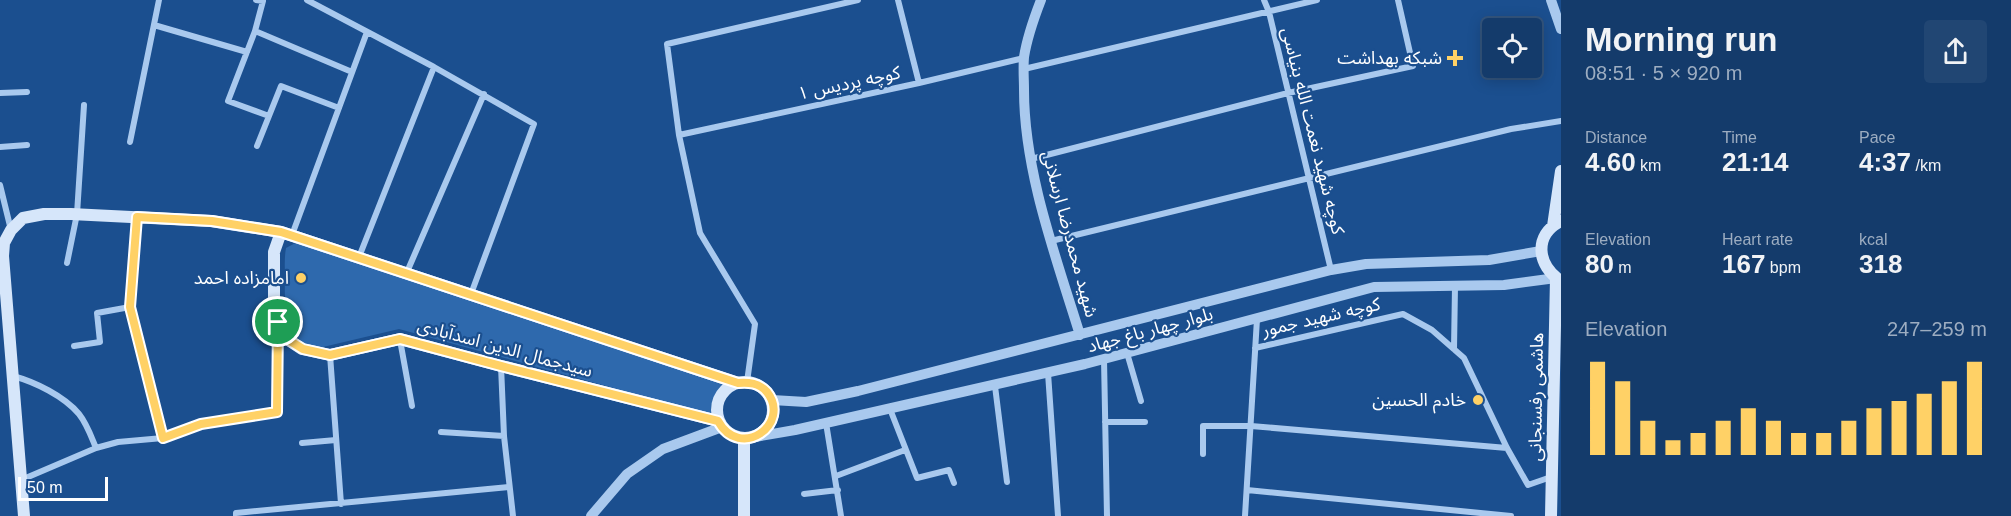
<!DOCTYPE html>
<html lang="en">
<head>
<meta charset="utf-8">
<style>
	body { margin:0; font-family:Arial,"Noto Sans Arabic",sans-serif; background:#214673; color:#f1f3f6; height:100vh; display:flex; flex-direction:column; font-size:22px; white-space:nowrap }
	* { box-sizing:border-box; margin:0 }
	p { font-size:20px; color:#9dadc1 }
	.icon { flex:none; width:33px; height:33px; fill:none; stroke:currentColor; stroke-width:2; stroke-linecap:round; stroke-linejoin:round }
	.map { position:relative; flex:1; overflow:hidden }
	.sheet { display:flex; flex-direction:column; background:#143b6b; width:450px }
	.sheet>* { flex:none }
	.buttons { position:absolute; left:1482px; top:18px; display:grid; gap:12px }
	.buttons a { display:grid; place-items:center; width:60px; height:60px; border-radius:6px; background:#143b6b; box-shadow:0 3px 15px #0003,0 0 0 2px #33557e; font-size:30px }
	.scale { position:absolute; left:18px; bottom:15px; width:90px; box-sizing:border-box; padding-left:6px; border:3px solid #fff; border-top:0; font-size:16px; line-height:21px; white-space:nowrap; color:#fff; -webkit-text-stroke:4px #1b4f8f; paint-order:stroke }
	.pin { position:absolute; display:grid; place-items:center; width:51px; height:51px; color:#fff; margin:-26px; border:3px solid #fff; border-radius:50%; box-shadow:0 2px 6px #0007 }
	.round { display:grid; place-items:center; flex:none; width:63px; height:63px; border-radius:6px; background:#214673 }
	.overview { display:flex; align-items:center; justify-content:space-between; height:102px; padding:0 24px }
	h1 { font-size:33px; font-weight:600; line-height:45px }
	.metrics { display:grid; grid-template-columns:repeat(3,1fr); gap:9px; height:102px; padding:6px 24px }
	.metrics div { display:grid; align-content:center }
	.metrics b { font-size:26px; font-weight:600 }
	.metrics small { font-size:16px; font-weight:400 }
	.metrics p { font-size:16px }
	.chart { height:168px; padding:12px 24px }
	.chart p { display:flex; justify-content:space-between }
	.chart svg { width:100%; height:108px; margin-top:6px; stroke:#ffd166; stroke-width:6 }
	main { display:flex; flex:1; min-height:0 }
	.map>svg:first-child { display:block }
	.green { fill:#2e69ad }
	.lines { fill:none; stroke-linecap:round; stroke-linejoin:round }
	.minor { stroke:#a9c9ee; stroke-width:6 }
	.tertiary { stroke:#a9c9ee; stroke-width:10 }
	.secondary { stroke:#d6e6fa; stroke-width:12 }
	.route-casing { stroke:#fff; stroke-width:12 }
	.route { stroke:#ffd166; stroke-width:8 }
	.poi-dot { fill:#ffd166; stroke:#1b4f8f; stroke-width:2 }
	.labels { text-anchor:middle; stroke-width:4.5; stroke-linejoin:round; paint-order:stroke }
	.poi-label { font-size:18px; fill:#fff; stroke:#1b4f8f; text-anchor:end }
	.street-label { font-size:18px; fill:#fff; stroke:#1b4f8f }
</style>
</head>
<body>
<main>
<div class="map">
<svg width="1561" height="516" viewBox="0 0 1561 516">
	<rect width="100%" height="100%" fill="#1b4f8f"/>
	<path class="green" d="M301 240 727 382C715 390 711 400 711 415L399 329 323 347C286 348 284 308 285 280 285 270 284 259 286 248Z"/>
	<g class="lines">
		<path class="minor" d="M256 0 263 1 255 31 228 101 269 116
			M307 0 434 67 534 124 471 294
			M898 0 919 83
			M1264 0 1269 12 1331 270
			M154 25 247 52
			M255 31 352 72
			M1024 69 1317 0
			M0 93 27 92
			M679 135 919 83 1024 58
			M130 142 159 0
			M257 146 281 86 339 108
			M0 147 27 145
			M1031 159 1288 93 1413 66 1398 0
			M0 185 11 230
			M137 218 130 307 163 438
			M292 235 367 32
			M1051 241 1511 129 1561 121
			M359 257 434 67
			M67 263 77 214 84 105
			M407 272 484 94
			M400 340 412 406
			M74 346 100 342 97 313 130 307
			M1255 348 1403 314 1432 330 1464 358 1507 448 1528 485 1551 477
			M1454 349 1455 286
			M1127 353 1141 401
			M330 355 341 504
			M1104 359 1107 516
			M501 366 504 436 513 516
			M1048 373 1058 516
			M13 376C35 382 64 396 79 414 87 424 91 436 96 448
			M747 382 755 324 700 233 679 135 667 44 858 0
			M995 386 1007 482
			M890 409 917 478 949 470 954 483
			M1105 422H1145
			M826 423 841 516
			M441 432 504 436
			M302 443 336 440
			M1203 454V426H1251L1507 448
			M836 476 905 450
			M21 480 96 448 118 442 163 438 201 424 277 412 278 329
			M1247 490 1511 516
			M804 494 838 490
			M236 516V513L509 487
			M1245 516 1257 319"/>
		<path class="tertiary" d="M1041 0C1034 18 1027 38 1024 57 1023 68 1024 79 1024 90 1024 172 1056 257 1080 335
			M1551 0 1561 29
			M772 400 806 402 858 391 1331 270 1366 264 1489 260 1541 251
			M755 437 795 430 1085 364 1374 287 1504 285 1556 278
			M591 516 627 474 663 449 722 427"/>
		<path class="secondary" d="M1561 221C1533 235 1537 266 1561 281
			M1553 226 1561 171
			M281 232 274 252V306L278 323 287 339 302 349 330 355 400 339 501 366 718 421
			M717 410a28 28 0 1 1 56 0a28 28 0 1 1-56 0Z
			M744 439V516
			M24 516 3 256 4 243 11 230 23 218 44 214H71L211 221 281 232 738 383
			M1551 516 1556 278"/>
	</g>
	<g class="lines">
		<defs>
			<path id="route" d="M137 217 212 221 281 232 738 383C749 382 759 383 767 392 792 424 740 461 718 421L501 366 400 339 330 355 303 349 287 339 278 322 277 412 201 424 163 438 130 307Z"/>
		</defs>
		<use href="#route" class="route-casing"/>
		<use href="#route" class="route"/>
	</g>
	<g class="poi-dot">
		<path d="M1452 49h6v6h6v6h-6v6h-6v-6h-6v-6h6z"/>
		<circle cx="301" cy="278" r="6"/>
		<circle cx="1478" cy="400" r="6"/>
	</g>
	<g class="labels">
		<g class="poi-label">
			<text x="1442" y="64">شبکه بهداشت</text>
			<text x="289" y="284">امامزاده احمد</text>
			<text x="1466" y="406">خادم الحسین</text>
		</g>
		<g class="street-label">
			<text transform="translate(849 83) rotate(-12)" y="6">کوچه پردیس ۱</text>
			<text transform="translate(1313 131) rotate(76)" y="6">کوچه شهید نعمت الله بنیاسی</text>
			<text transform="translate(1070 234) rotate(75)" y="6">شهید محمدرضا ارسلانی</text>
			<text transform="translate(1321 317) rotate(-13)" y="6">کوچه شهید جمور</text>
			<text transform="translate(1150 330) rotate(-15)" y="6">بلوار چهار باغ جهاد</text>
			<text transform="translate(505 348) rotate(15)" y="6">سیدجمال الدین اسدآبادی</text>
			<text transform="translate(1536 397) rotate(-89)" y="6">هاشمی رفسنجانی</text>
		</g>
	</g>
</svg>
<div class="buttons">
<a><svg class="icon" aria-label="locate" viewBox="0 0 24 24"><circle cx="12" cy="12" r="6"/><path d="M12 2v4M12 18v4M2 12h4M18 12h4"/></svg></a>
</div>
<div class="scale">50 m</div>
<div class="pin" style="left:278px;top:322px;background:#1e9e55"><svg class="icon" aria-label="arrive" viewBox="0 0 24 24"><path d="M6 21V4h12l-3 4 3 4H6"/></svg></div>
</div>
<section class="sheet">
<div class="overview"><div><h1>Morning run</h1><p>08:51 · 5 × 920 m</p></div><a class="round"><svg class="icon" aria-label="share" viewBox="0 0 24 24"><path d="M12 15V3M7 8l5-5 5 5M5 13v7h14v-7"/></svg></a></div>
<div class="metrics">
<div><p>Distance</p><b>4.60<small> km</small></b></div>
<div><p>Time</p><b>21:14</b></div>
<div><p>Pace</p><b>4:37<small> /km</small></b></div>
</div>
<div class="metrics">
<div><p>Elevation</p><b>80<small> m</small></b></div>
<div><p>Heart rate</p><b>167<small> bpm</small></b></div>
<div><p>kcal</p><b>318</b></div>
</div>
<div class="chart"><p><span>Elevation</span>247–259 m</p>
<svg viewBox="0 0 160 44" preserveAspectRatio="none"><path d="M5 44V6M15 44V14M25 44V30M35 44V38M45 44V35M55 44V30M65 44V25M75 44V30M85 44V35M95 44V35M105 44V30M115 44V25M125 44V22M135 44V19M145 44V14M155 44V6"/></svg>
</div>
</section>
</main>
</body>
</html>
